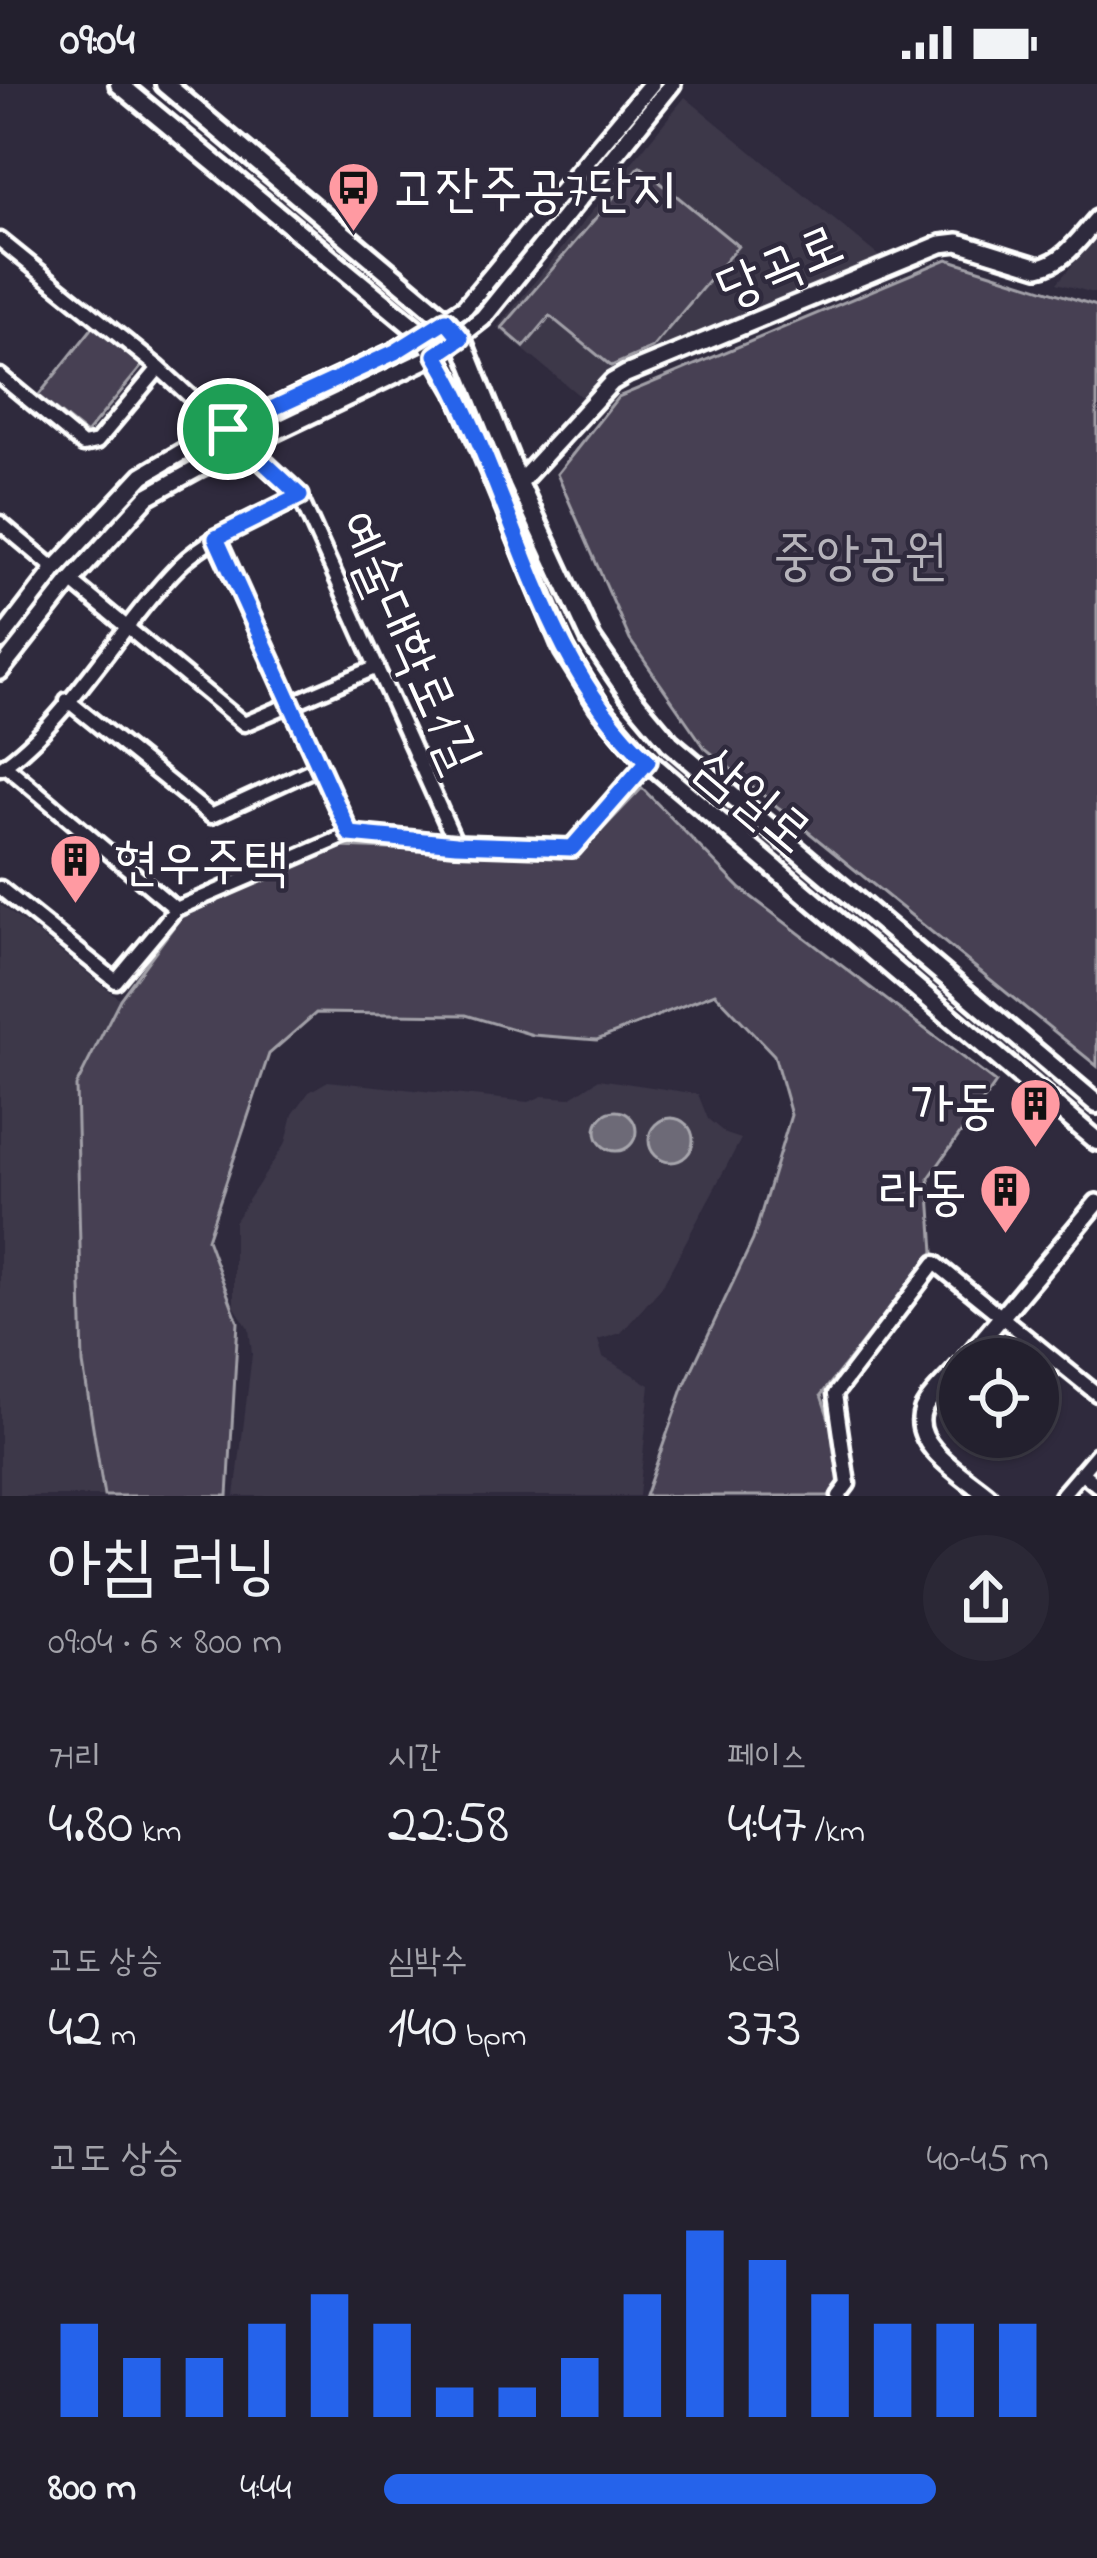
<!DOCTYPE html>
<html lang="ko">
<head>
<meta charset="utf-8">
<style>
	body { margin:0; font-family:"Indie Flower","Poor Story",sans-serif; background:#2b2836; color:#f1f3f6; height:100vh; display:flex; flex-direction:column; font-size:45px; white-space:nowrap }
	* { box-sizing:border-box; margin:0 }
	p { font-size:39px; color:#a3a3aa }
	.icon { flex:none; width:66px; height:66px; fill:none; stroke:currentColor; stroke-width:2; stroke-linecap:round; stroke-linejoin:round }
	.map { position:relative; height:1412px; overflow:hidden }
	.panel { display:flex; flex-direction:column; background:#23202e; flex:1 }
	.panel>* { flex:none }
	.buttons { position:absolute; left:939px; top:1254px; display:grid; gap:24px }
	.buttons a { display:grid; place-items:center; width:120px; height:120px; border-radius:50%; background:#23202e; box-shadow:0 3px 9px #0004,0 0 0 3px #403e4a; font-size:60px }
	.pin { position:absolute; display:grid; place-items:center; width:102px; height:102px; color:#fff; margin:-51px; border:6px solid #fff; border-radius:50%; box-shadow:0 3px 12px #0007 }
	.round { display:grid; place-items:center; flex:none; width:126px; height:126px; border-radius:63px; background:#2b2836 }
	.overview { display:flex; align-items:center; justify-content:space-between; height:204px; padding:0 48px }
	h1 { font-size:66px; font-weight:600; line-height:90px }
	.stats { display:grid; grid-template-columns:repeat(3,1fr); gap:18px; height:204px; padding:12px 48px }
	.stats div { display:grid; align-content:center }
	.stats b { font-size:60px; font-weight:600 }
	.stats small { font-size:33px; font-weight:400 }
	.stats p { font-size:33px }
	.chart { height:336px; padding:24px 48px }
	.chart p { display:flex; justify-content:space-between }
	.chart svg { width:100%; height:216px; margin-top:12px; stroke:#2563eb; stroke-width:6 }
	ul { padding:0 48px; list-style:none; font-size:39px }
	li { display:grid; grid-template-columns:192px 144px 1fr; align-items:center; height:90px }
	li i { height:30px; border-radius:15px; background:#2563eb }
	.status { display:flex; justify-content:space-between; align-items:center; height:84px; padding:0 60px; background:#23202e; direction:ltr }
	.status svg { height:33px; fill:currentColor }
	.map>svg:first-child { display:block }
	.built { fill:#3c3749 }
	.green { fill:#464152; stroke:#a2a0a8; stroke-width:3 }
	.water { fill:#6d6a77; stroke:#a7a6ad; stroke-width:3 }
	.lines { fill:none; stroke-linecap:round; stroke-linejoin:round }
	.minor-casing { stroke:#fff; stroke-width:21 }
	.tertiary-casing { stroke:#fff; stroke-width:24 }
	.secondary-casing { stroke:#fff; stroke-width:26 }
	.minor { stroke:#2f2a3d; stroke-width:12 }
	.tertiary { stroke:#2f2a3d; stroke-width:15 }
	.secondary { stroke:#2f2a3d; stroke-width:16 }
	.route-casing { stroke:#fff; stroke-width:24 }
	.route { stroke:#2563eb; stroke-width:15 }
	.labels { text-anchor:middle; stroke-width:9; stroke-linejoin:round; paint-order:stroke }
	.poi-label { font-size:54px; fill:#fff; stroke:#2f2a3d; text-anchor:start }
	.street-label { font-size:54px; fill:#fff; stroke:#2f2a3d }
	.park-label { font-size:54px; fill:#b5b3ba; stroke:#2f2a3d }
</style>
</head>
<body>
<div class="status"><b>09:04</b><svg viewBox="0 0 49 12"><path d="M0 12V9h3v3zM5 12V6h3v6zM10 12V3h3v9zM15 12V0h3v12zM26 1h20v11H26zM47 4h2v5h-2z"/></svg></div>
<div class="map">
<svg width="1097" height="1412" viewBox="0 0 1097 1412">
	<rect width="100%" height="100%" fill="#2f2a3d"/>
	<filter id="ink" filterUnits="userSpaceOnUse"><feTurbulence type="fractalNoise" baseFrequency=".00833" numOctaves="2"/><feDisplacementMap in="SourceGraphic" scale="24" xChannelSelector="R" yChannelSelector="G"/><feConvolveMatrix kernelMatrix="1 2 1 2 8 2 1 2 1" color-interpolation-filters="sRGB"/></filter>
	<g filter="url(#ink)">
		<path class="built" d="M685 13 881 174 611 289 587 318 497 244Z
			M1097 152V210L1057 199Z
			M0 820 120 915 76 1002 83 1280 104 1412H0Z
			M599 995 698 1010 708 1035 726 1050 741 1055 661 1204 621 1249 598 1256 603 1273 650 1301 639 1412H235L252 1270 249 1245 234 1222V1138L286 1058 293 1030 309 1008 328 997 529 1018 542 1012 570 1014Z"/>
		<path class="green" d="M640 82 738 162 652 264 611 282 550 232 524 263 502 244Z
			M947 175 1097 222V982L705 664 630 556 557 390 618 313Z
			M94 242 142 282 86 350 38 312Z
			M642 704 741 805 996 999 929 1094 934 1168 821 1311 847 1388 829 1412H645L684 1302 753 1156 791 1031 774 971 715 909 597 956 533 951 466 931 316 929 269 970 207 1155 238 1238 228 1412H104L83 1280 76 1002 120 915 185 827 338 763 577 772Z"/>
		<path class="water" d="M596 1047a20 20 0 1 1 40 0a20 20 0 1 1-40 0Z
			M649 1056a22 22 0 1 1 44 0a22 22 0 1 1-44 0Z"/>
		<g class="lines">
			<defs>
				<path id="minor" d="M0 156 159 284 300 413 456 760
					M0 292 83 361 97 358 159 284
					M0 439 55 485
					M216 455 350 750
					M71 497 244 640 377 583
					M67 616 211 732 320 682
					M5 681 176 825
					M0 684C66 640 121 540 179 482 211 450 260 433 300 413
					M0 804 116 897 176 825 350 750 456 760 572 764 648 677
					M1081 1388 1097 1401
					M839 1412 848 1400 835 1310 935 1179 1097 1310
					M1061 1412 1097 1370"/>
				<path id="tertiary" d="M519 399 612 298 626 290 941 160 958 158 1039 183C1065 178 1080 154 1097 135
					M0 557 55 485 143 391 192 362 396 267 465 223 651 0
					M0 587 71 497 148 412 197 385 436 271 483 234 672 0
					M966 1275 1097 1119
					M960 1282C949 1295 930 1311 923 1326 909 1361 966 1393 988 1412"/>
				<path id="secondary" d="M119 0 423 251 460 314 564 566 599 622 640 670 1097 1057
					M165 0 446 236 461 254 519 399 591 555 628 609 670 659 1097 1020"/>
			</defs>
			<use href="#minor" class="minor-casing"/>
			<use href="#tertiary" class="tertiary-casing"/>
			<use href="#secondary" class="secondary-casing"/>
			<use href="#minor" class="minor"/>
			<use href="#tertiary" class="tertiary"/>
			<use href="#secondary" class="secondary"/>
		</g>
	</g>
	<g class="lines" filter="url(#ink)">
		<defs>
			<path id="route" d="M446 236 461 254 436 271C513 400 535 573 648 677L572 764 456 760 350 750 216 454 300 412 228 345 395 268Z"/>
		</defs>
		<use href="#route" class="route-casing"/>
		<use href="#route" class="route"/>
	</g>
	<defs>
		<symbol id="bus-pin" viewBox="-11 -11 22 30"><path d="M0 17L-7.5 6A9.5 9.5 0 1 1 7.5 6Z" fill="#ff9aa2" stroke="#2f2a3d"/><path d="M-5-6H5V4H4V6H2V4H-2V6H-4V4H-5ZM-3.5-4V0h7V-4ZM-3.5 1.2v1.5H-2V1.2ZM2 1.2v1.5H3.5V1.2Z" fill="#111"/></symbol>
		<symbol id="building-pin" viewBox="-11 -11 22 30"><path d="M0 17L-7.5 6A9.5 9.5 0 1 1 7.5 6Z" fill="#ff9aa2" stroke="#2f2a3d"/><path d="M-4-6H4V6H1V3H-1V6H-4ZM-2.5-4.3h1.7v1.8h-1.7ZM.8-4.3h1.7v1.8H.8ZM-2.5-1h1.7V.8h-1.7ZM.8-1h1.7V.8H.8Z" fill="#111"/></symbol>
	</defs>
	<g fill-rule="evenodd">
		<use href="#bus-pin" x="324" y="74" width="59" height="81"/>
		<use href="#building-pin" x="46" y="746" width="59" height="81"/>
		<use href="#building-pin" x="1006" y="990" width="59" height="81"/>
		<use href="#building-pin" x="976" y="1076" width="59" height="81"/>
	</g>
	<g class="labels">
		<g class="poi-label">
			<text x="392" y="122">고잔주공7단지</text>
			<text x="114" y="795">현우주택</text>
			<text x="997" y="1038" text-anchor="end">가동</text>
			<text x="967" y="1124" text-anchor="end">라동</text>
		</g>
		<g class="street-label">
			<text transform="translate(779 180) rotate(-23)" y="19">당곡로</text>
			<text transform="translate(411 557) rotate(66)" y="19">예술대학로1길</text>
			<text transform="translate(756 714) rotate(40)" y="19">삼일로</text>
		</g>
		<g class="park-label">
			<text x="860" y="489">중앙공원</text>
		</g>
	</g>
</svg>
<div class="buttons">
<a><svg class="icon" aria-label="locate" viewBox="0 0 24 24"><circle cx="12" cy="12" r="6"/><path d="M12 2v4M12 18v4M2 12h4M18 12h4"/></svg></a>
</div>
<div class="pin" style="left:228px;top:345px;background:#1e9e55"><svg class="icon" aria-label="arrive" viewBox="0 0 24 24"><path d="M6 21V4h12l-3 4 3 4H6"/></svg></div>
</div>
<section class="panel">
<div class="overview"><div><h1>아침 러닝</h1><p>09:04 · 6 × 800 m</p></div><a class="round"><svg class="icon" aria-label="share" viewBox="0 0 24 24"><path d="M12 15V3M7 8l5-5 5 5M5 13v7h14v-7"/></svg></a></div>
<div class="stats">
<div><p>거리</p><b>4.80<small> km</small></b></div>
<div><p>시간</p><b>22:58</b></div>
<div><p>페이스</p><b>4:47<small> /km</small></b></div>
</div>
<div class="stats">
<div><p>고도 상승</p><b>42<small> m</small></b></div>
<div><p>심박수</p><b>140<small> bpm</small></b></div>
<div><p>kcal</p><b>373</b></div>
</div>
<div class="chart"><p><span>고도 상승</span>40–45 m</p>
<svg viewBox="0 0 160 44" preserveAspectRatio="none"><path d="M5 44V25M15 44V32M25 44V32M35 44V25M45 44V19M55 44V25M65 44V38M75 44V38M85 44V32M95 44V19M105 44V6M115 44V12M125 44V19M135 44V25M145 44V25M155 44V25"/></svg>
</div>
<ul>
<li><b>800 m</b>4:44<i style="width:83%"></i></li>
</ul>
</section>
</body>
</html>
